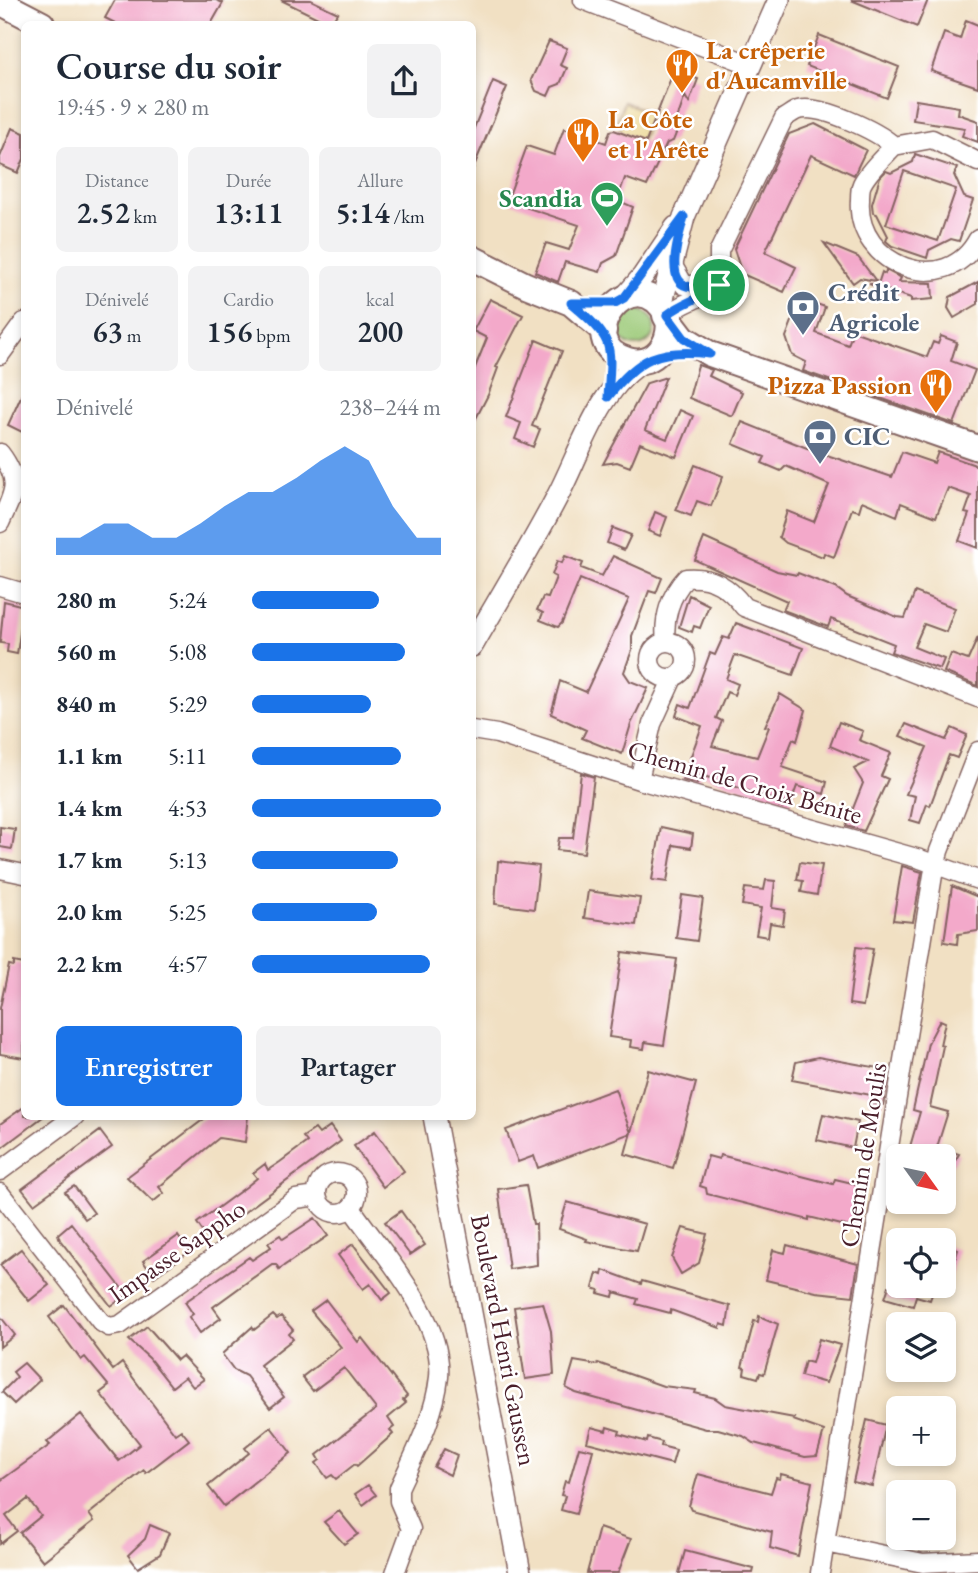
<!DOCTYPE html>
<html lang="fr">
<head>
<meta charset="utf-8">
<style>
	body { margin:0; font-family:"EB Garamond",serif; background:#f2f2f3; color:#1f2937; height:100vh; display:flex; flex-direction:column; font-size:26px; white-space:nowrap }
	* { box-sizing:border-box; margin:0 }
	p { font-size:23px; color:#747a83 }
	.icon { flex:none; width:38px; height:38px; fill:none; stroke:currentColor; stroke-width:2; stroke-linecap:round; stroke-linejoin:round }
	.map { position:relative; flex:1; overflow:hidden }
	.sheet { position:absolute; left:21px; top:21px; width:455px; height:1099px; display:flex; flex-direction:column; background:#fff; border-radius:10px; box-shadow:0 4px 10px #0003 }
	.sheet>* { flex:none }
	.needle { width:46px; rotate:123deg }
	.controls { position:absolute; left:886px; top:1144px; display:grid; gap:14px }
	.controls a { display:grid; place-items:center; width:70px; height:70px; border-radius:10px; background:#fff; box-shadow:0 4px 10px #0003; font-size:35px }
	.pin { position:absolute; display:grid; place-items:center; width:60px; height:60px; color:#fff; margin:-30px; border:4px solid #fff; border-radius:50%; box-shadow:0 2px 7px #0007 }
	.round { display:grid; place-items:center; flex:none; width:74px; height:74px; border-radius:10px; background:#f2f2f3 }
	.headline { display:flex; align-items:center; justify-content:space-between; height:119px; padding:0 35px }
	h1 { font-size:38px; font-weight:600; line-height:52px }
	.metrics { display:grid; grid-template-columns:repeat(3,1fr); gap:10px; height:119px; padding:7px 35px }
	.metrics div { display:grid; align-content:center; border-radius:10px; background:#f2f2f3; text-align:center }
	.metrics b { font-size:30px; font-weight:600 }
	.metrics small { font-size:19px; font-weight:400 }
	.metrics p { font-size:19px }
	.chart { height:196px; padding:14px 35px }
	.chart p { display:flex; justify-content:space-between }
	.chart svg { width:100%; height:126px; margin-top:7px; fill:#1a73e8; opacity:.7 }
	.button { display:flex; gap:14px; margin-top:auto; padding:14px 35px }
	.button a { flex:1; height:80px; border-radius:10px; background:#1a73e8; color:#fff; font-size:28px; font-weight:600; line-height:80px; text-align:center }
	.button a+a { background:#f2f2f3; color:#1f2937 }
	ul { padding:0 35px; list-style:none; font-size:23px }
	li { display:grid; grid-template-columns:112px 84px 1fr; align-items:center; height:52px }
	li i { height:18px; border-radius:9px; background:#1a73e8 }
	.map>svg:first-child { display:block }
	.green { fill:#9bc977; stroke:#727451; stroke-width:2 }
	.sand { fill:#eeda9e; stroke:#9c7c64; stroke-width:2 }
	.building { fill:#f3a9ca; fill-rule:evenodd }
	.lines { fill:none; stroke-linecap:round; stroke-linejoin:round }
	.minor-casing { stroke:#846360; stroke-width:21 }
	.tertiary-casing { stroke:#846360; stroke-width:24 }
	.secondary-casing { stroke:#846360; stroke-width:28 }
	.primary-casing { stroke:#846360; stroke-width:32 }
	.minor { stroke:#fff; stroke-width:18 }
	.tertiary { stroke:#fff; stroke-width:21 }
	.secondary { stroke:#fff; stroke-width:24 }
	.primary { stroke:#fff; stroke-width:28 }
	.route-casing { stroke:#fff; stroke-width:14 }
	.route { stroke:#1a73e8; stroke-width:9 }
	.labels { text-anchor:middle; stroke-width:5; stroke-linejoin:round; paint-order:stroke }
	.food-label { font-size:26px; font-weight:bold; fill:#c56008; stroke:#fff; text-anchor:start }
	.leisure-label { font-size:26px; font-weight:bold; fill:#27864d; stroke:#fff; text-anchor:end }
	.service-label { font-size:26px; font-weight:bold; fill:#4e5e75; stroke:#fff; text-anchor:start }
	.street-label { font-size:26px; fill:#4a1f2b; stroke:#fff }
</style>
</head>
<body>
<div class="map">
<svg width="978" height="1573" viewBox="0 0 978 1573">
	<rect width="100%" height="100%" fill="#fff"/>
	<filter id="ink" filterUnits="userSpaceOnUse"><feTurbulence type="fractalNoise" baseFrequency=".0143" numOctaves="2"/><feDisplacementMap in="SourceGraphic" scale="14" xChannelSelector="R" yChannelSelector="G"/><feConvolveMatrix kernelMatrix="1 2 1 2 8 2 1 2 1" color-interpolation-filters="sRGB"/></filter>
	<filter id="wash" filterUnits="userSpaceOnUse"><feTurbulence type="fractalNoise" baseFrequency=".00686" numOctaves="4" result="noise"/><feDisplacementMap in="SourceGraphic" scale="28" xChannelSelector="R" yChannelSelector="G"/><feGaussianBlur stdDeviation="1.57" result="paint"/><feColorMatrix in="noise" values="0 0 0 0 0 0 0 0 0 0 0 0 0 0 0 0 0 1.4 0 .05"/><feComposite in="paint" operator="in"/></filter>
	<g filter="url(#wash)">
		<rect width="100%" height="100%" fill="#f1e0c3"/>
		<path class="green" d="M618 328a18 18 0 1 1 36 0a18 18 0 1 1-36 0Z"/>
		<path class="sand" d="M624 102 652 113 641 141 619 132 622 123 617 120Z"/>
		<g id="blocks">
			<path class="building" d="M115 0H216L223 3 211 24H117L105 18Z
				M281 0H311L338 13 330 24Z
				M851 0H928L917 27Z
				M966 20 978 25V87L931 71 944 33 960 39Z
				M819 35 899 67 887 98 807 66Z
				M549 41 567 48 560 65 567 68 560 84 552 87 548 96 536 91 531 80Z
				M674 70 698 79 689 103 685 96 675 125 677 131 673 141 667 143 647 186 625 178 617 200 633 207 616 256 603 263 600 272 565 262 558 282 535 272 546 243 569 250 579 225 507 201 527 146 554 155 564 128 606 143 610 131 614 130 646 142Z
				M493 81 507 87 472 171V133Z
				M916 100 959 107 958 114 978 121V142L962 136 965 128 913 120Z
				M815 124 866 150 854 175 811 155 765 252 796 267 784 292 742 274 734 249 789 134Z
				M12 128 24 133V159L18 173 0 165V157Z
				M915 154 957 168 954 175 964 197 973 200 959 241 951 239 929 250 927 258 892 246 886 241 888 236 877 214 873 213 872 204 880 177 886 171 891 173 913 162ZM904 171 956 189 938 241 886 224Z
				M824 243 858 257 876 281 860 278 853 283Z
				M886 270 901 278 899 282 932 283 933 299 911 301V298L869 284H878L882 272 885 274Z
				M978 282V304L954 318 948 308 950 297Z
				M801 298 825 307 816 333 848 345 853 331 927 357 933 342 938 344 941 336 957 342 951 361 975 370 954 424 803 371 806 362 792 355 786 337Z
				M490 299 523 315 496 367 498 368 488 395 472 426V375L487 338 473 331Z
				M536 340 562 351 532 426 540 429 533 447 515 439 521 423 506 417Z
				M698 365 712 370 709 376 742 392 732 416 689 398Z
				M666 377 645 430 667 439 680 410 693 416 676 457 640 443 630 467 617 462 603 464 647 383Z
				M24 390V433L8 425Z
				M742 422 812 450 892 477 902 452 934 463 938 452 978 466V548L959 541 969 514 965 513 971 496 948 488 936 517 901 503 897 516 862 501 859 511 852 509 834 557 824 553 823 557 786 543 779 537 787 511 814 522 829 485 786 466 781 471 762 463 765 457 733 444Z
				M695 465 723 476 711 506 697 501 691 516 676 510Z
				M655 512 667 517 660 536 648 531Z
				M613 528 631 535 624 550 607 543Z
				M704 538 777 571 797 575 798 573 836 588 847 596 897 617 905 618 915 592 955 608 946 632 924 624 914 647 944 659 940 669 891 652 894 644 831 619 828 627 783 610 787 601 695 560Z
				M565 556 583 563 581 568 602 576 613 556 662 578 656 593 649 591 632 636V650L624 672 630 681 648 688 631 724 622 754 582 738 586 730 551 714 560 681 586 692 629 599 580 579 562 623 558 627 540 620 543 613 537 610 543 597 548 598 556 577 552 575 557 561 562 563Z
				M689 595 709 605 700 628 694 626 692 632 679 627Z
				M4 601 24 606 17 654 7 652 8 644 0 643Z
				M736 623 803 648 793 675 735 655 726 679 738 684 734 695 727 692 716 718 722 721 712 746 757 757 769 727 765 726 780 694 806 710 797 741 793 739 782 767 827 782 824 794 797 786 790 805 701 775 697 784 682 780 702 726 676 716 680 704 690 708 710 653 715 655 723 637 729 639Z
				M978 637V686L944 672 951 654 968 660Z
				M839 722 863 731 859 740 891 753 881 776 888 779 864 831 846 826 863 783 854 769 868 762 830 746Z
				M906 724 946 740 952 728 967 735 957 758 949 755 930 806 927 804 920 823 910 820 915 796 906 794 927 747 900 736Z
				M581 773 594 777 584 853 557 850 559 838H573Z
				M0 827 15 829 12 849 0 847Z
				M661 827 693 834 691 848 673 845 667 882 652 880Z
				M498 861 539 866 534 909 495 904Z
				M800 862 822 865 817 895 801 892 803 881 797 880Z
				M902 866 922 872 913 922 893 920Z
				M766 880 775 881 772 908 785 910 783 925 770 923 768 937 756 935 761 908 742 905 745 888 764 890Z
				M952 886 978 897V931L958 934 957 944 944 942Z
				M588 891 640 898 636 925 584 918Z
				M682 895 703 898 697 941 676 938Z
				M856 947 873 949 863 1006 849 1004Z
				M622 952 677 959 664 1045 645 1042 644 1049 630 1047 631 1040 609 1037Z
				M14 962 24 964V1058L0 1054V1008L9 965 14 966Z
				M940 1020 945 1022 940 1045 943 1046 930 1107 948 1112 937 1147 959 1154 953 1164 943 1161V1157H907L920 1112 913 1110 928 1043Z
				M818 1057 890 1070 883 1105 869 1103 871 1095 792 1080 796 1062Z
				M648 1070 696 1083 673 1168 625 1154Z
				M615 1089 631 1133 538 1168 534 1156 518 1162 506 1130Z
				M24 1107V1116H44L0 1149V1124Z
				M823 1114 858 1122 853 1148 817 1140Z
				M208 1116H248L245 1142 219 1138 159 1187 164 1193 153 1202 127 1177Z
				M330 1126 341 1141 208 1239 197 1223 246 1187 257 1178 253 1173 265 1164 268 1170 280 1162 307 1142 303 1137 315 1129 319 1134Z
				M100 1131 112 1147 34 1204 22 1189Z
				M375 1131 404 1171 383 1187 354 1146Z
				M720 1155 833 1184 835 1179 865 1186 854 1228 809 1217V1220L707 1194 706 1188 700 1186 708 1156 719 1159Z
				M526 1185 533 1224H536L537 1265 509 1269 498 1189Z
				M74 1186 94 1213 85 1219 65 1192Z
				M567 1202 645 1224 637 1251 586 1241 587 1239 559 1229Z
				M401 1211 425 1245 410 1255 385 1222Z
				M315 1218 328 1236 279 1269 276 1264H272L213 1307 221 1318 200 1333 189 1317 193 1314 185 1302 249 1257 252 1260 271 1247 268 1243 280 1235 283 1239Z
				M71 1223 127 1295 111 1306 60 1240 58 1234Z
				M683 1228 707 1234 699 1263 681 1274 672 1258Z
				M178 1236 189 1252 154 1277 143 1261Z
				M353 1244 391 1293 382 1300 370 1284 363 1289 338 1255Z
				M787 1245 858 1264 853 1296 816 1292 766 1280 773 1250 785 1253Z
				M943 1245 958 1250 946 1289H943Z
				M21 1249 49 1285 29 1301 0 1265Z
				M603 1270 641 1284 642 1281 730 1306 727 1326 721 1324 720 1328 671 1310 670 1313 636 1304 638 1299 614 1292 613 1297 598 1293 599 1290 593 1288 597 1273 602 1275Z
				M889 1286H935L930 1300 916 1296 913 1306 885 1298Z
				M326 1300 358 1342 362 1338 407 1396 403 1400 406 1403 388 1418 394 1427 390 1430 393 1434 357 1466 355 1464 336 1479 332 1475 327 1478 316 1463 320 1460 317 1455 376 1409 344 1368 313 1391 302 1377 341 1347 311 1311Z
				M543 1303 551 1331 554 1375 525 1379 514 1307Z
				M64 1305 113 1370 122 1363 175 1434 181 1430 189 1440 146 1473 144 1470 89 1514 94 1521 43 1561 20 1533 41 1516 28 1499 6 1516 17 1531 0 1544V1481L50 1445 47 1442 81 1414 119 1461 140 1444 100 1393 109 1386 85 1357 81 1360 49 1317Z
				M273 1315 277 1319 281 1316 293 1330 289 1334 293 1339 260 1365 284 1397 270 1408 246 1376 234 1370 222 1354 252 1327 254 1330Z
				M0 1316 15 1335 0 1347Z
				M759 1316 778 1324 764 1374 760 1373 758 1378 744 1374 745 1368 742 1367 754 1321 758 1322Z
				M147 1326 177 1360 182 1356 204 1379 193 1387 185 1377 172 1387 149 1358 129 1340Z
				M819 1339 840 1345 826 1383 801 1376 805 1361 812 1363Z
				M574 1361 597 1365 598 1363 663 1386 696 1390 695 1393 715 1398 725 1405 794 1418 793 1420 824 1431 817 1456 805 1457 754 1443 743 1436 718 1429H706L576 1393 566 1388Z
				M24 1363 40 1380 14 1404 2 1392 17 1377 13 1372Z
				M867 1420 886 1425 872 1486 853 1482Z
				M271 1427 291 1453 224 1506 208 1486 249 1453 245 1448Z
				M591 1427 606 1431 607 1427 620 1431 619 1434 647 1442 648 1438 662 1442 661 1446 676 1450 672 1464 587 1442Z
				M579 1447 593 1450 576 1514 561 1510 565 1496 561 1495 565 1481 569 1482Z
				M444 1449 457 1455 450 1475 434 1467Z
				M698 1474 771 1493 776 1478 780 1479 781 1474 812 1482 798 1556 770 1548 772 1532 691 1510 689 1506Z
				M368 1485 376 1495 363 1505 355 1494Z
				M339 1511 358 1534 344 1544 324 1522Z
				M150 1525 169 1533 160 1554 138 1568 128 1555 145 1539Z
				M599 1528 631 1539 618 1573H587Z
				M685 1551 754 1569 753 1573H679Z"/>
		</g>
	</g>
	<g filter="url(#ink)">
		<use href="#blocks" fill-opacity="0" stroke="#846360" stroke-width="2"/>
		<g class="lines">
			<defs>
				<path id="minor" d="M583 0 751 65
					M894 146C883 158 869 170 862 184 860 188 860 195 860 200 855 266 946 300 978 239
					M672 264 684 285H712
					M719 285V251L784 118C788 116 794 111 798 110 821 104 877 131 894 146L932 139 978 162
					M667 315C684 301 702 299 719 285
					M0 355 24 322
					M0 453C22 482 14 492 0 523
					M0 586 24 593
					M650 660a18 18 0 1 1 36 0a18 18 0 1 1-36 0Z
					M666 642C663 619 670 595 686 578 713 576 729 587 744 607L978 698
					M472 730 497 734 639 780 920 859 978 880
					M639 780 652 724 673 678
					M0 869 24 874
					M0 1171 75 1116
					M317 1193a20 20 0 1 1 40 0a20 20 0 1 1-40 0Z
					M0 1193 101 1322 109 1327 120 1325 296 1199 317 1196
					M351 1208C382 1253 444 1319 439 1377 435 1416 415 1453 399 1488V1501L411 1529 395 1573
					M826 1543 923 1563 978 1560
					M820 1573 933 875 939 851 978 751"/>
				<path id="tertiary" d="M624 298 643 276 676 227
					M661 306 684 217 779 0
					M472 646C501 596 531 547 557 497 581 452 599 385 646 360
					M434 1116 520 1573"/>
				<path id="secondary" d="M0 2 42 24
					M472 258 526 285 571 303 604 331
					M667 315C633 255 567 343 628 360 656 368 672 341 668 317
					M668 317 684 338 710 354 978 448"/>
				<path id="primary" d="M667 315 668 317"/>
			</defs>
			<use href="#minor" class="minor-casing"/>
			<use href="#tertiary" class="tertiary-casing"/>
			<use href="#secondary" class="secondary-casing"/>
			<use href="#primary" class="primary-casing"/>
			<use href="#minor" class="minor"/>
			<use href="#tertiary" class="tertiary"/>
			<use href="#secondary" class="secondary"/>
			<use href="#primary" class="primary"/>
		</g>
	</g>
	<g class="lines" filter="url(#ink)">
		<defs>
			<path id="route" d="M684 217C680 233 662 284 691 287 699 288 710 285 719 285 702 299 684 301 667 315L684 338 710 354C659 348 639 357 608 397 612 342 614 340 571 303H615L624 298Z"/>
		</defs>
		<use href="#route" class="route-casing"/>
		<use href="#route" class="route"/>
	</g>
	<defs>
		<symbol id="restaurant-pin" viewBox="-11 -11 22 30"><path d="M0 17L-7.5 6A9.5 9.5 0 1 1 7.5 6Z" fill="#e8710a" stroke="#fff"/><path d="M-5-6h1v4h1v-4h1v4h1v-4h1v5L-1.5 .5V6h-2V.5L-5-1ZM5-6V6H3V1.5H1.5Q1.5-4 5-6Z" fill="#fff"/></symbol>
		<symbol id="stadium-pin" viewBox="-11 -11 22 30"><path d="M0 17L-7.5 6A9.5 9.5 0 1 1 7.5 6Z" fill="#2e9e5b" stroke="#fff"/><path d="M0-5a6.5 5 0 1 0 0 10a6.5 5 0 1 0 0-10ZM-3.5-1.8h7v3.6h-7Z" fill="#fff"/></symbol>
		<symbol id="bank-pin" viewBox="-11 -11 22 30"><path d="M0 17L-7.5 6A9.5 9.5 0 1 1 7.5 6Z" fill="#5c6f8a" stroke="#fff"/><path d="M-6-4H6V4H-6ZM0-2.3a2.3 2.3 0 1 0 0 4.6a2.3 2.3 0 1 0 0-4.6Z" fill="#fff"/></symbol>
	</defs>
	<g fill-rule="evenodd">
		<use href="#restaurant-pin" x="663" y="46" width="38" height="52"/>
		<use href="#restaurant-pin" x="564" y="115" width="38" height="52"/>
		<use href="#stadium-pin" x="588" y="179" width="38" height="52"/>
		<use href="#bank-pin" x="784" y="288" width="38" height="52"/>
		<use href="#restaurant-pin" x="917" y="366" width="38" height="52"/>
		<use href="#bank-pin" x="801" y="417" width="38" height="52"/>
	</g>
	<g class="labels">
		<g class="food-label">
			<text x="706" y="59">La crêperie<tspan x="706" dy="30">d'Aucamville</tspan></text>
			<text x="608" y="128">La Côte<tspan x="608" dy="30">et l'Arête</tspan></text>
			<text x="912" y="394" text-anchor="end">Pizza Passion</text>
		</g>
		<g class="leisure-label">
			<text x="582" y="207">Scandia</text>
		</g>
		<g class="service-label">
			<text x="828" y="301">Crédit<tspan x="828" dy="30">Agricole</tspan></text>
			<text x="844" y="445">CIC</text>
		</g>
		<g class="street-label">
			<text transform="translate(745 782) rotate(16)" y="9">Chemin de Croix Bénite</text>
			<text transform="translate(863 1155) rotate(-81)" y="9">Chemin de Moulis</text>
			<text transform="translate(177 1251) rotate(-35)" y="9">Impasse Sappho</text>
			<text transform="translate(504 1340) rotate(79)" y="9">Boulevard Henri Gaussen</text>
		</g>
	</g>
</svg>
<div class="controls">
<a><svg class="needle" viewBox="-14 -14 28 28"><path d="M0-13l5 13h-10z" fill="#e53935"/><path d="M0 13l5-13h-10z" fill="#747a83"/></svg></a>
<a><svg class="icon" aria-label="locate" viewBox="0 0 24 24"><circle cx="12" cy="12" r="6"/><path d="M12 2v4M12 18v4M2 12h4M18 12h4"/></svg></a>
<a><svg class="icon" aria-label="layers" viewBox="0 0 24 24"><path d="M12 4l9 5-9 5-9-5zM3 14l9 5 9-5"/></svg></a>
<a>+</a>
<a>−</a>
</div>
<div class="pin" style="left:719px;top:285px;background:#1e9e55"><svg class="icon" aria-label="arrive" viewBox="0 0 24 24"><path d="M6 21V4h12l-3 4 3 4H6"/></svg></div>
<section class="sheet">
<div class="headline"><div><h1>Course du soir</h1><p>19:45 · 9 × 280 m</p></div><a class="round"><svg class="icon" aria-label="share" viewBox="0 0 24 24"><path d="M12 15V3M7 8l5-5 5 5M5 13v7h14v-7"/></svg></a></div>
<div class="metrics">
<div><p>Distance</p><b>2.52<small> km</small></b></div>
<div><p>Durée</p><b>13:11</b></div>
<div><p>Allure</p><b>5:14<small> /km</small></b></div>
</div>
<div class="metrics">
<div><p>Dénivelé</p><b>63<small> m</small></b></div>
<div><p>Cardio</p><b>156<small> bpm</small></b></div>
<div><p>kcal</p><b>200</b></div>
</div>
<div class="chart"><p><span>Dénivelé</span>238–244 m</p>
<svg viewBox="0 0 160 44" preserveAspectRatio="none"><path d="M0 44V38L10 38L20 33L30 33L40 38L50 38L60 33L70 27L80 22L90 22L100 17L110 11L120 6L130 11L140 27L150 38L160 38V44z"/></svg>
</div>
<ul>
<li><b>280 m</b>5:24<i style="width:67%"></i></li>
<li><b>560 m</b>5:08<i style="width:81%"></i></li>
<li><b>840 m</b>5:29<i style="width:63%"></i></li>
<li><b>1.1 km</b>5:11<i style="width:79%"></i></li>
<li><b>1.4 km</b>4:53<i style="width:100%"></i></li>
<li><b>1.7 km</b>5:13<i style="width:77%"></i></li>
<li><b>2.0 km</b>5:25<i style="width:66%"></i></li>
<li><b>2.2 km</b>4:57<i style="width:94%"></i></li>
</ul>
<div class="button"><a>Enregistrer</a><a>Partager</a></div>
</section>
</div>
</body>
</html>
